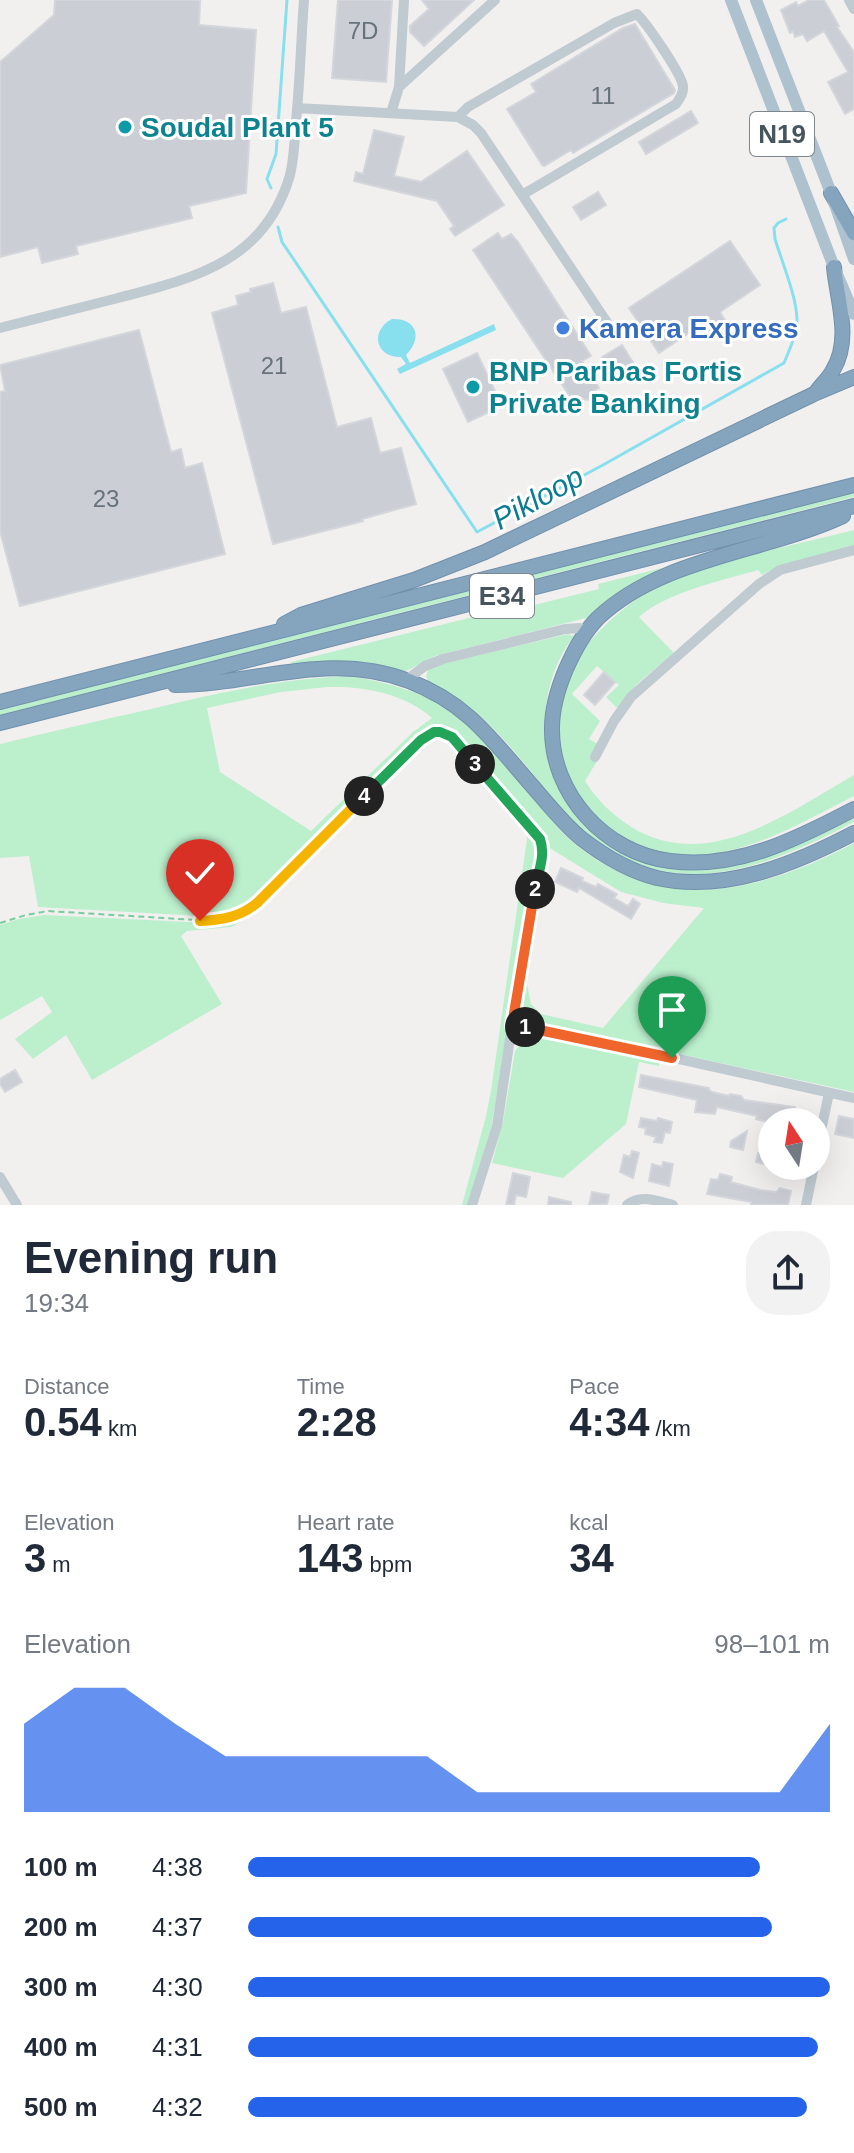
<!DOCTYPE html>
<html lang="en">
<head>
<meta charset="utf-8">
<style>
	body { margin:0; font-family:Helvetica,sans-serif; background:#f2f2f3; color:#1f2937; height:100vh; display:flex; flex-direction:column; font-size:30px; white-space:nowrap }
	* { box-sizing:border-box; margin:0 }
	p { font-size:26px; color:#747a83 }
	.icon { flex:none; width:44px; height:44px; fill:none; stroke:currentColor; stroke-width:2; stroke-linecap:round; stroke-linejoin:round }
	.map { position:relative; height:1205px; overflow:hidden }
	.sheet { display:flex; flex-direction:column; background:#fff; flex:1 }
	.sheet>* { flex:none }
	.needle { width:52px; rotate:348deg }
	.fabs { position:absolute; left:758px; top:1108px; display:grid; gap:16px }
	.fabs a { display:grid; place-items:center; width:72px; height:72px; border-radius:50%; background:#fff; box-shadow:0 8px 32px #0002; font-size:40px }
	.pin { position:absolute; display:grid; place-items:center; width:68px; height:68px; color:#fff; margin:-82px -34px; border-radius:50% 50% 50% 0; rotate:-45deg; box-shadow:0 0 8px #0007 }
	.pin .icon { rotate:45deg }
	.km { position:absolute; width:40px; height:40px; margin:-20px; border-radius:50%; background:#222; color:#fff; font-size:22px; line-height:40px; text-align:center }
	.round { display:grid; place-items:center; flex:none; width:84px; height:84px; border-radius:32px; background:#f2f2f3 }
	.summary { display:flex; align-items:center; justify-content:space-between; height:136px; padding:0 24px }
	h1 { font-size:44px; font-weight:800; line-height:60px }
	.figures { display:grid; grid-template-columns:repeat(3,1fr); gap:12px; height:136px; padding:8px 24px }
	.figures div { display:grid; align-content:center }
	.figures b { font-size:40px; font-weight:800 }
	.figures small { font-size:22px; font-weight:400 }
	.figures p { font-size:22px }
	.chart { height:224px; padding:16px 24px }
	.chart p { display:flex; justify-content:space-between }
	.chart svg { width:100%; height:144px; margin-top:8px; fill:#2563eb; opacity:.7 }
	ul { padding:0 24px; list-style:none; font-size:26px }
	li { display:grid; grid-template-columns:128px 96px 1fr; align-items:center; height:60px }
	li i { height:20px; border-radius:10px; background:#2563eb }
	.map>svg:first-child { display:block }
	.green { fill:#bcf0cd; fill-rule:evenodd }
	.water { fill:#88e0ee }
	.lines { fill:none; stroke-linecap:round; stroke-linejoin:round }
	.stream { stroke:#88e0ee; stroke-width:3 }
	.building { fill:#cbced4; stroke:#d3d6db; stroke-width:2 }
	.highway-casing { stroke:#7090ab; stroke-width:16 }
	.path { stroke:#73cf9b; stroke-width:2; stroke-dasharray:6 4; stroke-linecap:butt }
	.minor { stroke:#bfcad1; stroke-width:10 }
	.major { stroke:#aec1cf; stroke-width:12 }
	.highway { stroke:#85a5bf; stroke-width:14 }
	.split-1-casing { stroke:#fff; stroke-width:16 }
	.split-2-casing { stroke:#fff; stroke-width:16 }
	.split-3-casing { stroke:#fff; stroke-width:16 }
	.split-4-casing { stroke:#fff; stroke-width:16 }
	.split-5-casing { stroke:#fff; stroke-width:16 }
	.split-6-casing { stroke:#fff; stroke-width:16 }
	.split-1 { stroke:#f0652b; stroke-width:10 }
	.split-2 { stroke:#f0652b; stroke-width:10 }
	.split-3 { stroke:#22a559; stroke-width:10 }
	.split-4 { stroke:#22a559; stroke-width:10 }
	.split-5 { stroke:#f5b400; stroke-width:10 }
	.split-6 { stroke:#f5b400; stroke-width:10 }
	.culture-dot { fill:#0f9aa8; stroke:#fff; stroke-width:3 }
	.shop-dot { fill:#3f7fe0; stroke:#fff; stroke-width:3 }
	.labels { text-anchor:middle; stroke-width:6; stroke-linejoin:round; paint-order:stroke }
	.number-label { font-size:24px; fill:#67727b }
	.shield { fill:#fff; stroke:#7e878e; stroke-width:2 }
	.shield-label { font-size:26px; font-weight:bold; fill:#46545d }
	.culture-label { font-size:28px; font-weight:bold; fill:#0d838f; stroke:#fff; text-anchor:start }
	.shop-label { font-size:28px; font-weight:bold; fill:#366cbe; stroke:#fff; text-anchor:start }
	.water-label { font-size:30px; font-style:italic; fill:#0a7c8f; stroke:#fff }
</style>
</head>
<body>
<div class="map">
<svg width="854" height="1205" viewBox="0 0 854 1205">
	<rect width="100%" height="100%" fill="#f2efef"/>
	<path class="green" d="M854 492V497L0 715V710Z
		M854 530V546L769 571 762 575 758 570C723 580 665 593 639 617L674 653 637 684 617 708 606 697 619 685 597 666 572 694 600 721 589 739 605 748 585 781C597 800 613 816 633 828 709 873 789 812 854 775V796C804 821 753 853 696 855 679 855 658 855 642 849 565 820 537 726 579 656 591 637 612 618 630 604 688 563 785 548 854 530Z
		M670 566 671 570 594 616 435 656 406 671 292 666 291 662 493 612 494 615 599 589 598 584Z
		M568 634 574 636C571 641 567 645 564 651 541 689 537 753 562 791 571 806 588 818 601 829 621 848 640 865 668 868 735 877 796 846 854 818V822C744 880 649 909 557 803 528 770 502 731 466 705 454 697 441 690 429 683L426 676 428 670 434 666Z
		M352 676C386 683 419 690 449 710 496 742 526 794 565 835 577 847 591 856 604 864 685 913 777 884 854 843V1092L541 1024C528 1019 522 1009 521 996L541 883 544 885 527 984 531 1004 541 1014 603 1028 704 908 663 903 621 892 548 847 547 840 528 816 458 735 450 729 438 725 427 730 418 737 424 743 250 917 232 927 187 931 181 936 222 1004 92 1080 66 1035 33 1059 15 1039 52 1012 42 996 0 1020V925L19 919 44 915 209 923 216 922 219 917 38 907 29 856 0 858V744C50 732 100 720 151 709 217 693 283 678 352 676ZM327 687C363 686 404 693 432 718L413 732 311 831 220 772 207 708 281 692Z
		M528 832 537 842 538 854 528 889 521 927 498 1088 491 1128 468 1205H462L486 1116 491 1091Z
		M535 1036H549L660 1061 659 1066 639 1062 626 1124 563 1178 492 1163 503 1122 515 1051 524 1040Z"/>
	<path class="water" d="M392 319C417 318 423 338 406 355L410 363 494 324 496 330 400 374 397 369 406 364 401 357C376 358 369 331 392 319Z"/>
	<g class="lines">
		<path class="stream" d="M271 188 267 179 276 154 287 0
			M278 227 282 242 477 532 603 465 784 363C789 350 797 335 797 320 797 298 782 262 775 239L774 228 778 223 786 219"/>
	</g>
	<path class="building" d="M55 0H200L199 25 256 30 246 193 189 206 192 218 76 246 78 254 42 263 38 247 0 257V62L54 15Z
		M338 0H392L386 82 332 78Z
		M422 0H474L424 46 410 32V26L429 9Z
		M809 0H824L839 26 837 27 854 52V109L845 114 828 82 848 72 824 31 807 41 803 34 795 37 793 31 790 33 781 10 796 2 798 6Z
		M635 24 675 90 674 93 573 153 571 150 544 166 542 165 507 109 536 92 531 84 623 28Z
		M691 111 698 123 646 154 639 142Z
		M374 130 404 137 394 176 421 182 467 151 504 205 455 236 450 229 454 226 437 201 354 181 356 172 363 174Z
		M598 192 606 205 581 220 573 207Z
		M498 233 502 239 511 234 518 242 591 356 582 361 599 388 592 392 590 400 582 399 575 404 473 250Z
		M730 241 760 285 720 312 726 322 721 329 723 333 706 335 699 326 659 353 629 308Z
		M273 283 281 313 306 307 337 427 371 418 380 453 401 448 416 504 362 519 363 521 273 544 212 313 238 305 236 296 251 292 250 289Z
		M139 330 171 452 181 449 185 468 202 463 225 554 20 606 0 531V392L5 391 0 365Z
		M622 345 634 364 614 377 602 357Z
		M477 353 502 406 468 422 443 369Z
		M604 672 615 682 595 705 584 695Z
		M561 868 583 878 582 881 596 887 598 884 617 894 614 898 628 906 633 899 640 904 631 919 579 888 577 892 555 882Z
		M15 1070 22 1082 5 1092 0 1084V1079Z
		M641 1075 709 1088V1090L712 1092 729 1096 730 1094 741 1096 744 1100 795 1107 794 1112 806 1115 805 1122H768L756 1119 757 1116 717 1107 715 1114 695 1112 697 1100 639 1087Z
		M839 1116 854 1119V1138L835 1134Z
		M641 1118 657 1121 658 1118 672 1122 670 1133 665 1132 662 1143 654 1142 656 1137 645 1134 646 1128 639 1127Z
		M747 1131 743 1150 730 1147 731 1141Z
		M765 1146 772 1148V1166L756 1162 758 1153 763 1154Z
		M632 1151 639 1153 633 1178 620 1172 624 1155 630 1157Z
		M663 1162 673 1164 669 1186 649 1181 652 1164 662 1167Z
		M513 1173 530 1177 526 1197 516 1195 514 1205H506Z
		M720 1174 732 1177 731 1182 760 1190 776 1192 780 1188 791 1191 788 1205H751V1202L707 1194 711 1179 718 1180Z
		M592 1192 609 1195 607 1204 589 1205Z
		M549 1197 571 1202V1205H548Z"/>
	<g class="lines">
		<defs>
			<path id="highway" d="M831 193 854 233
				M817 391C822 384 829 378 833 370 852 339 837 300 834 267
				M843 516C766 552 662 557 598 618 583 633 574 651 566 669 558 688 552 707 552 728 551 794 605 853 670 861 736 870 797 839 854 809
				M284 624 301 615 414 580 485 552 814 394 854 377
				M175 685C255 685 328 650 409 681 466 703 490 737 528 781 543 798 564 825 582 839 604 856 629 871 657 878 725 893 795 864 854 833
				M0 702 854 485
				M0 723 854 506"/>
		</defs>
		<use href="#highway" class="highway-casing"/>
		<path class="path" d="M0 923 26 915 48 911 213 921 238 915 250 909 262 899 412 748"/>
		<path class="minor" d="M849 0 854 9
			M399 87 495 0
			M297 108 458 117 473 125 481 133 614 333
			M391 113 399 87 404 0
			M458 117 468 107 614 23 637 14C647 24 681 73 683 86 684 93 680 98 676 104L522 195
			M0 328C39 318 78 308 118 298 194 278 265 262 290 175 294 158 295 139 296 121 300 81 301 40 304 0
			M406 680 425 666 443 659 565 629 580 628 588 630
			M421 740 434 732 446 734 452 737 535 832 543 845 542 860 534 892 512 1025
			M595 757 614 721 631 697 759 584 780 570 854 550
			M816 1154 829 1093
			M0 1177 17 1205
			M472 1205 497 1126 512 1025 602 1042 854 1098
			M627 1205C641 1194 657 1201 673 1205
			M806 1205 814 1166"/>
		<path class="major" d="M731 0 834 267 854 314
			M756 0 831 193 854 259"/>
		<use href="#highway" class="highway"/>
	</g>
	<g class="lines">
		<defs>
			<path id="split-1" d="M525 1027 672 1058"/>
			<path id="split-2" d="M525 1027 512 1025 535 889"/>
			<path id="split-3" d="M475 764 540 839C546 856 538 872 535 889"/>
			<path id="split-4" d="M364 796 421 740 434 732H440L452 737 475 764"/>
			<path id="split-5" d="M257 903 364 796"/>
			<path id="split-6" d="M200 921C222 920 240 917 257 903"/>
		</defs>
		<use href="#split-1" class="split-1-casing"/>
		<use href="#split-2" class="split-2-casing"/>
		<use href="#split-3" class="split-3-casing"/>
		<use href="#split-4" class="split-4-casing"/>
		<use href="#split-5" class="split-5-casing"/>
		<use href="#split-6" class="split-6-casing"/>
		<use href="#split-1" class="split-1"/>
		<use href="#split-2" class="split-2"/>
		<use href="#split-3" class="split-3"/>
		<use href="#split-4" class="split-4"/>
		<use href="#split-5" class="split-5"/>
		<use href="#split-6" class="split-6"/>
	</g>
	<g class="culture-dot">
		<circle cx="125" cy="127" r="8"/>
		<circle cx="473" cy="387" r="8"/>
	</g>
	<circle class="shop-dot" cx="563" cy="328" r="8"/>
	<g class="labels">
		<g class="number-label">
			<text x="363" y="39">7D</text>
			<text x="603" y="104">11</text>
			<text x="274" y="374">21</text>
			<text x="106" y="507">23</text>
		</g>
		<g class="shield">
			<rect x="750" y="112" width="64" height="44" rx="6"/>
			<rect x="470" y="574" width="64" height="44" rx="6"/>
		</g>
		<g class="shield-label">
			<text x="782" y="143">N19</text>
			<text x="502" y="605">E34</text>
		</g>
		<g class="culture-label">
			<text x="141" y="137">Soudal Plant 5</text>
			<text x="489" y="381">BNP Paribas Fortis<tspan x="489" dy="32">Private Banking</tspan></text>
		</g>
		<g class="shop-label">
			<text x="579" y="338">Kamera Express</text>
		</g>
		<g class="water-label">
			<text transform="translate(538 498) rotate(-29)" y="10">Pikloop</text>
		</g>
	</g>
</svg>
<div class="fabs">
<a><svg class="needle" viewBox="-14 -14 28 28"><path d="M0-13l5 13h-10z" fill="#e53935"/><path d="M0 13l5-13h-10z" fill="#747a83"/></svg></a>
</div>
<div class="pin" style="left:672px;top:1058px;background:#1e9e55"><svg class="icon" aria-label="arrive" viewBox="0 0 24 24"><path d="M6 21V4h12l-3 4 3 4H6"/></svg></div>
<div class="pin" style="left:200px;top:921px;background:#d93025"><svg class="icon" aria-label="check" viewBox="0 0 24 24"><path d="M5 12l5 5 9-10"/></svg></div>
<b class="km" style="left:525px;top:1027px">1</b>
<b class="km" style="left:535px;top:889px">2</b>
<b class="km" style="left:475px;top:764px">3</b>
<b class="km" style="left:364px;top:796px">4</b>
</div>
<section class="sheet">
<div class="summary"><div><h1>Evening run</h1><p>19:34</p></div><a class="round"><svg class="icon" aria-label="share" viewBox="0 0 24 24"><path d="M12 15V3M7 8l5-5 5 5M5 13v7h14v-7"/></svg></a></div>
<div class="figures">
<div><p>Distance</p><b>0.54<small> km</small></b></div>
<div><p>Time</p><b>2:28</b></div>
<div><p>Pace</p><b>4:34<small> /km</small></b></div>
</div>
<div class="figures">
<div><p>Elevation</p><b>3<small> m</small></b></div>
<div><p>Heart rate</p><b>143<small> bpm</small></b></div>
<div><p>kcal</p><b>34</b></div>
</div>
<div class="chart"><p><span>Elevation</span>98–101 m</p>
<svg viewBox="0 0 160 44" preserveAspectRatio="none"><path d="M0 44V17L10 6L20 6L30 17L40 27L50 27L60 27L70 27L80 27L90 38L100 38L110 38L120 38L130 38L140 38L150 38L160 17V44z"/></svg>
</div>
<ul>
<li><b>100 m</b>4:38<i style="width:88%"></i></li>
<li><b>200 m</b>4:37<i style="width:90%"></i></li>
<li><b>300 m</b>4:30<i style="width:100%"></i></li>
<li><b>400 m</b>4:31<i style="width:98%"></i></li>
<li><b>500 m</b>4:32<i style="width:96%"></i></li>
</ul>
</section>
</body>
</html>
